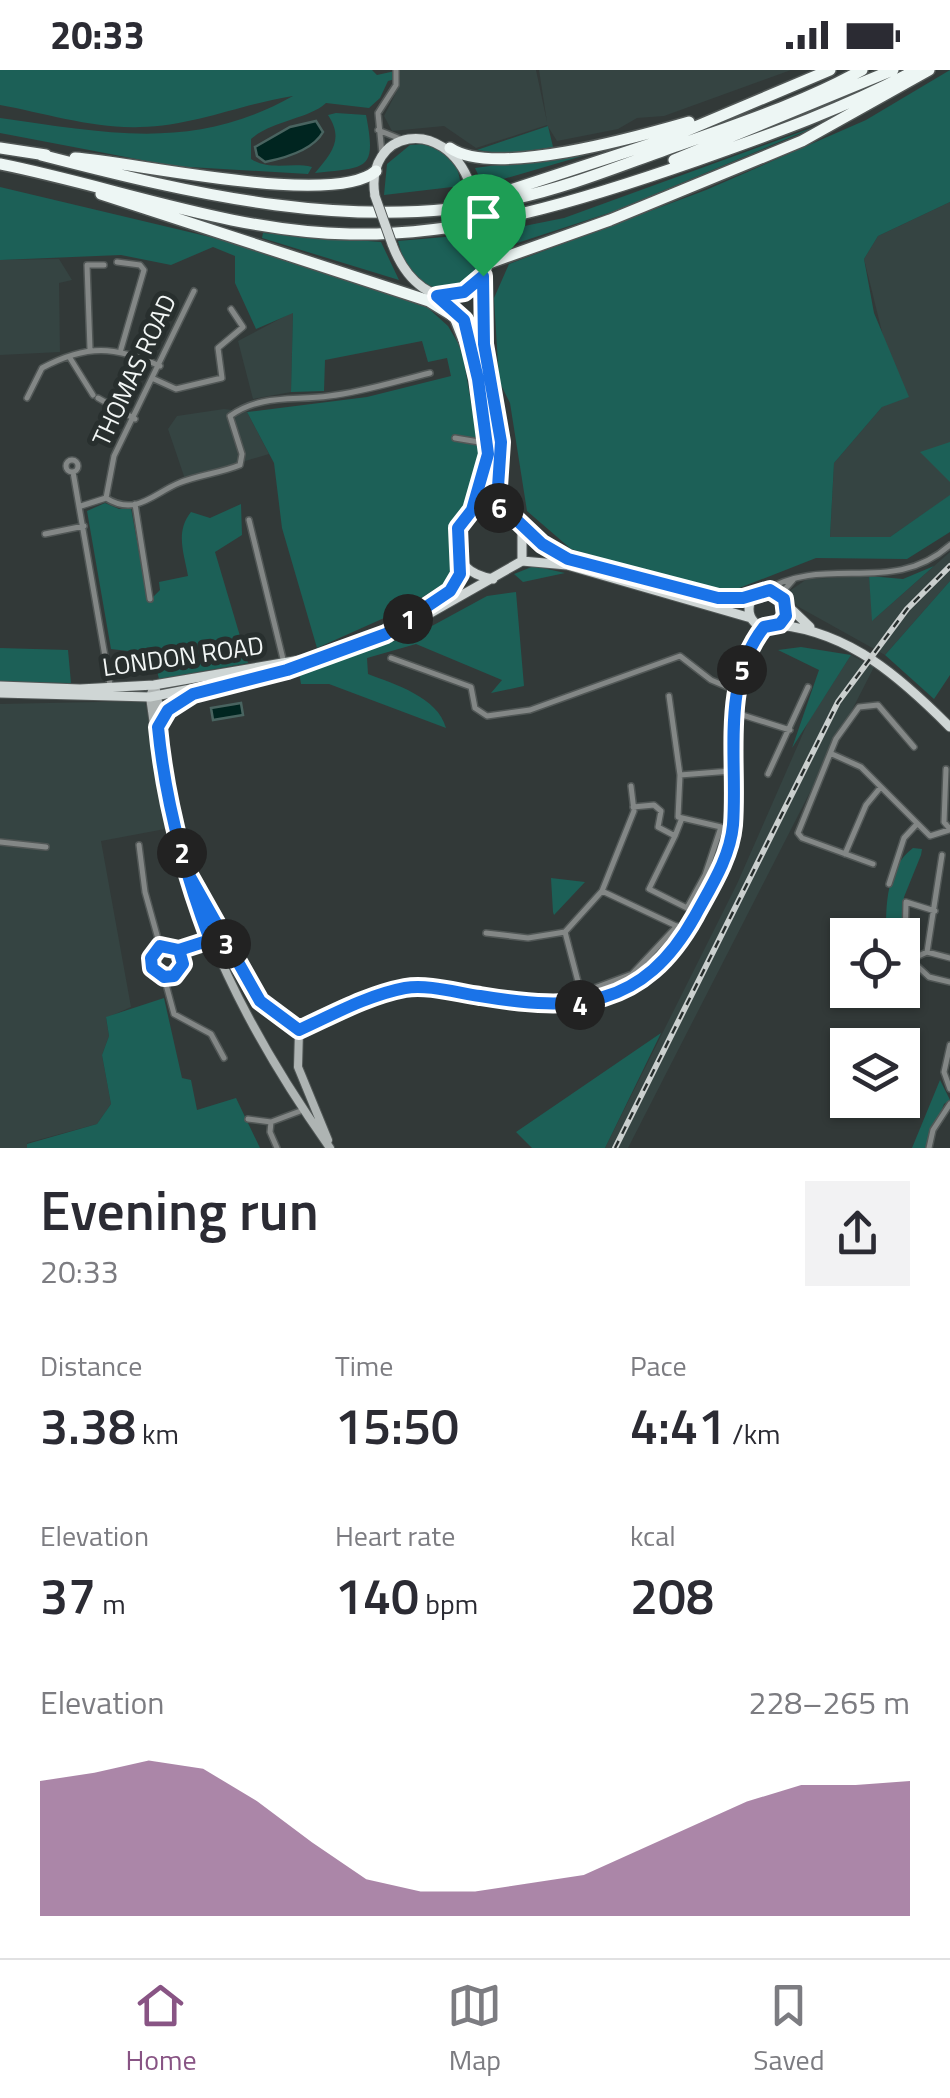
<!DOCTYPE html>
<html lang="en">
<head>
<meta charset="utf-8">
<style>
	body { margin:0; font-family:"Titillium Web",sans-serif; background:#f2f2f3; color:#2b2b33; height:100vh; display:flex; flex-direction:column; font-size:38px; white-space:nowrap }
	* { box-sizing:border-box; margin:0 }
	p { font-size:32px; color:#7c7c81 }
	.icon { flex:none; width:55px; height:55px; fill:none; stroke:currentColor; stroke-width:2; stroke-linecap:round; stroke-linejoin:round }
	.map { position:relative; height:1078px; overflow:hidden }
	.panel { display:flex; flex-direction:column; background:#fff; flex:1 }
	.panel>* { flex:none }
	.controls { position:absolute; left:830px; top:848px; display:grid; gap:20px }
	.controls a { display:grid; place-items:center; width:90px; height:90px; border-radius:0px; background:#fff; box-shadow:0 2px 8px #0004; font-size:50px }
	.pin { position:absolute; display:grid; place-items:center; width:85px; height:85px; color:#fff; margin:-102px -42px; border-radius:50% 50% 50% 0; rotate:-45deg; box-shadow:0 0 10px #0007 }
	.pin .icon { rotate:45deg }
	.km { position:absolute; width:50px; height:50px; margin:-25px; border-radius:50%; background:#222; color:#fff; font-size:28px; line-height:50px; text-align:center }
	.round { display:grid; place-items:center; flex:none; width:105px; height:105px; border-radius:0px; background:#f2f2f3 }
	.overview { display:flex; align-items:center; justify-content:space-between; height:170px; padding:0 40px }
	h1 { font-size:55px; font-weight:600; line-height:75px }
	.stats { display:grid; grid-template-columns:repeat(3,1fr); gap:15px; height:170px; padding:10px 40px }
	.stats div { display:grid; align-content:center }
	.stats b { font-size:50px; font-weight:600 }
	.stats small { font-size:28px; font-weight:400 }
	.stats p { font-size:28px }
	.chart { height:280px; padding:20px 40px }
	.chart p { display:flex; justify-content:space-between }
	.chart svg { width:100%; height:180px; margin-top:10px; fill:#885484; opacity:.7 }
	.status { display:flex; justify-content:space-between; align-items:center; height:70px; padding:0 50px; background:#fff; direction:ltr }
	.status svg { height:28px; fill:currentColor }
	.menu { display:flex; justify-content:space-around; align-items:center; height:140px; border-top:2px solid #e1e1e2; background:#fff; font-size:28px; color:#7c7c81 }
	.menu a { display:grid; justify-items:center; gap:5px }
	.menu .active { color:#885484 }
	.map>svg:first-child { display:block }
	.built { fill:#354442 }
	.green { fill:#1c6057 }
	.water { fill:#002520; stroke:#496460; stroke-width:2.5 }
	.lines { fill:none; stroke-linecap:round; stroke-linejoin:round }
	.street-casing { stroke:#515756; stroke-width:8 }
	.secondary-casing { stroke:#515756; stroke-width:10 }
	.primary-casing { stroke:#515756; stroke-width:11 }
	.highway-casing { stroke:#515756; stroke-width:14 }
	.street { stroke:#838786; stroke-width:5 }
	.secondary { stroke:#aeb4b3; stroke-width:8 }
	.primary { stroke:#cfd6d5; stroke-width:9 }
	.highway { stroke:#edf6f4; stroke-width:11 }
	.rail-casing { stroke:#cacfce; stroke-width:6 }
	.rail { stroke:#282f2e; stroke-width:2.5; stroke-dasharray:8; stroke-linecap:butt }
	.primary-bridge-casing { stroke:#515756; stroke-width:11; stroke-linecap:butt }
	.primary-bridge { stroke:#cfd6d5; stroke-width:9 }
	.route-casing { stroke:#fff; stroke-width:20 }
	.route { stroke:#1a73e8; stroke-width:12 }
	.labels { text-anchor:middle; stroke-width:10; stroke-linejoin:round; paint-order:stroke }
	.street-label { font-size:25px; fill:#f2f6f5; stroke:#282f2e }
</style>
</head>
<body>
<div class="status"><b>20:33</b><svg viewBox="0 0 49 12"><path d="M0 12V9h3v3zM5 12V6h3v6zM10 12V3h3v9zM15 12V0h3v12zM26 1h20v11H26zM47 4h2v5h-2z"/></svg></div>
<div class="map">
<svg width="950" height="1078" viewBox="0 0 950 1078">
	<rect width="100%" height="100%" fill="#323938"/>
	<path class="built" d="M399 0H536L547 52 539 0H791L664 46 637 48 618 59 557 71 547 55 476 78 444 56 392 61 384 46 398 19Z
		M950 132V426L890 467 830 468 834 393 882 337 887 282 864 189 878 166Z
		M59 189 72 210 59 213 60 282 0 285V190Z
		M293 242 291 322 253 329 238 271Z
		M224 339 247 342 269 384 185 409 168 359 177 346Z
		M950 482V511L885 585 797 536 788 522 807 509 869 506 873 550Z
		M851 585 874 597 628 1078H605L737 814 808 652Z
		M145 631 167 746 165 759 101 771 131 937 106 948 109 966 102 985 111 1034 97 1054 27 1073V1078H0V634Z"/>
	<path class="green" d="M0 0H372L377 5 395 1V9L388 11 380 28 369 38 326 33C309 49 273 50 251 69V89C269 101 292 92 312 97L308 104 173 96 0 63V48C107 63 194 82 293 26 241 34 194 56 140 57 95 59 44 43 0 35Z
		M950 0V132L878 166 864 189 874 243 909 327 882 337 834 393 830 467H890L950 425V462L907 489 816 488 724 524 571 479 527 441 510 333 499 311 494 228 509 194 706 120 866 50Z
		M336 43 366 45C377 101 367 97 315 103 332 83 344 69 328 45Z
		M825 53 612 142 505 177 499 161 564 148Z
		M548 56 553 77 506 84 477 80Z
		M424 74C448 80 458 91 461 116L384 125 387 94 410 75Z
		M596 82 483 115 475 98Z
		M0 117 248 176 428 238 448 256 462 280 480 385 466 440 450 465 453 486 448 511 402 540 317 578 282 458 274 393 247 342 367 327 451 306 447 288 428 292 422 271 325 290 324 321 291 322 293 243 256 259 235 213V186L213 177 171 195 121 185 0 190Z
		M263 163 381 172 399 210 262 168Z
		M480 164C495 209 439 244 409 202 403 194 401 180 398 171Z
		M950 372V412L920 382Z
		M105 433 119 439 131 438 148 532 160 520 159 512 188 506C184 483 175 462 191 442L210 448 241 434 242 465 215 482 248 593 159 609 153 584 111 579 87 441Z
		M534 496 565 503 523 512 514 504Z
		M934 496 872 551 869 506 903 509Z
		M950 511V605L934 629 885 585Z
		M516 522 524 616 491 623 502 610 416 574 367 588 368 604C394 614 438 627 446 658L329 614H301L299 602 419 563 487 526Z
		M801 577 851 585 792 678 819 600 778 580Z
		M0 578 68 580 71 613 0 612Z
		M913 778 922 779 921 785 904 827 902 865H886C886 835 886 798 913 778Z
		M551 808 585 812 554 845 553 842Z
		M164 928 182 1008 191 1010 197 1040 236 1028 260 1078H27V1074L97 1054 111 1034 102 985 109 966 106 947Z
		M661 963 605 1078H532L516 1062Z
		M940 1010 950 1030 944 1034 927 1078H912Z"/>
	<path class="water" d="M316 51 323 62C313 80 285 88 265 92L257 86 255 77 290 57Z
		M241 633 243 645 213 650 211 638Z"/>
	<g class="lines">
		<defs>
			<path id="street" d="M378 60 403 70
				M382 84 378 43 396 15V0
				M117 192 140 195 144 200 121 279
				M90 279 87 195H104
				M70 288 93 325
				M154 309 176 319 222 308 218 278 243 257 231 239
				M27 328 42 298C87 274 115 276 160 296
				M98 328 135 349
				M455 368 485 373
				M66 396a6 6 0 1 1 12 0a6 6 0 1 1-12 0Z
				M73 402 110 615
				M106 428C136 447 154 423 179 413 198 405 221 403 240 395L242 384 230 346C260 324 294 331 329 326 363 322 397 311 430 303
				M135 434 150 529
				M81 436 106 428 114 386 194 221
				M249 450 284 593
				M45 464 84 456
				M764 521C827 483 892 527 950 475
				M785 529V519L793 510
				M391 588 471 617 475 638 487 646 530 640 680 586 711 610 737 621
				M736 643 790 660
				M832 684 861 697 930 766 949 760
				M946 699 944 752 950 759
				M768 704 808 617
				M680 705 731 701
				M633 737 654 735 661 741 658 757 675 766 649 819 687 838 705 805 721 757 678 747 680 705 669 626
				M675 766 682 748
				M0 772 46 777
				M139 775 145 822 160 876
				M845 784 866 735 880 718
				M942 785 927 882 914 888V893L929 907 950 912
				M873 794 802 768 798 763 836 669 859 637 878 635 914 677
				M889 814 904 768 916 755
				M602 821 634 741 631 716
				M565 862 602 821 687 861
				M486 863 528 868 565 862 581 923 632 904 677 856
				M151 891a16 16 0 1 1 32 0a16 16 0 1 1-32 0Z
				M179 880 210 870
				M927 882 950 888
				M914 888 905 873 906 832 935 841
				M164 907 174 944 211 964 224 988
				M299 960C333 944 369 924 405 918 428 914 458 922 481 926 576 943 644 938 695 846 710 818 730 788 733 755 738 690 719 612 765 557
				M950 975 944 1002 950 1019
				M248 1049 271 1052
				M277 1078 270 1062 271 1052 303 1040
				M929 1078 933 1060 950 1034"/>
			<path id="secondary" d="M154 615 150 627C173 805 226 931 330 1078
				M156 620 161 650
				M158 657 179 630 218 617
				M198 822 260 931 299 961 298 997 328 1070"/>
			<path id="primary" d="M375 126C364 60 444 44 470 114
				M392 174C424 259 504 229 488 164
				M483 206 485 274 501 372 498 417 504 438
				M437 227 458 242 472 280
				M472 440 488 384 475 295
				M522 491 567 495 751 548
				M493 509C469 505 456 493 455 468L472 440 504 438C523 451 536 472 557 484 592 503 716 534 754 526
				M749 539a19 19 0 1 1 38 0a19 19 0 1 1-38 0Z
				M787 535 810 557
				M405 551 449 521 461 493
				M780 555C851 563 901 608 950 657
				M0 616 80 619 154 615 300 590
				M0 623 150 627 287 600 404 558 522 491V453"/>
			<path id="highway" d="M0 78 46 85
				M450 78C494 108 637 67 689 52
				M41 85C192 124 357 164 513 129 570 117 624 94 679 75 740 53 805 32 862 0
				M75 88C134 92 333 138 376 101
				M674 90 893 0
				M0 94C115 117 232 162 350 164 470 166 586 129 698 90 772 64 846 38 916 0
				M101 124 429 231 455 247 475 298
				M486 128 669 68 830 0
				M489 193 610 150 802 71 929 0"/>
		</defs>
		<use href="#street" class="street-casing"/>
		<use href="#secondary" class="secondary-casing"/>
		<use href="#primary" class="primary-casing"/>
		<use href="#highway" class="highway-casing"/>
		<use href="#street" class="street"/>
		<use href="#secondary" class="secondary"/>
		<use href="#primary" class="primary"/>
		<use href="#highway" class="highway"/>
		<defs>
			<path id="rail" d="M615 1078 838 632 907 539 950 496"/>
		</defs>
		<use href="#rail" class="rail-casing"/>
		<use href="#rail" class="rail"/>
		<defs>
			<path id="primary-bridge" d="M470 114 488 164
				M375 126 392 174"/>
		</defs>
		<use href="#primary-bridge" class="primary-bridge-casing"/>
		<use href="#primary-bridge" class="primary-bridge"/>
	</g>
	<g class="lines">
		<defs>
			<path id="route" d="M483 206 484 274 501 372 498 417 504 438 472 440 458 458 460 504 450 521 386 564 287 600 193 624 168 640 158 657C165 730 184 801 210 870L179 880 160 876 151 888 152 898 164 907 174 906 183 894 179 880 210 870 189 805 260 931 299 960C332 945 368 925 405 918 428 914 458 923 480 926 576 942 643 939 695 846 710 818 730 788 733 755 738 689 720 613 764 557L780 554 786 546 784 529 770 520 743 528H718L568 489 542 474 504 438 472 440 488 384 478 309 464 250 437 226 464 222 483 206"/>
		</defs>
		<use href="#route" class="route-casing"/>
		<use href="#route" class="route"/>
	</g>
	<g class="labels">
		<g class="street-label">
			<text transform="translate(134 300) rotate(-65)" y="9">THOMAS ROAD</text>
			<text transform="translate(183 586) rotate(-8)" y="9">LONDON ROAD</text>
		</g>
	</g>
</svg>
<div class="controls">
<a><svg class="icon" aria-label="locate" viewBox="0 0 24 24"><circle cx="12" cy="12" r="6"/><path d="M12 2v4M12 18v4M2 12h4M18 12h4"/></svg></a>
<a><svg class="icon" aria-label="layers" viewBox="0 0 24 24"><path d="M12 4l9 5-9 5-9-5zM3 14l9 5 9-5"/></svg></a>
</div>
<div class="pin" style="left:483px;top:206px;background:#1e9e55"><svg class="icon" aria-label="arrive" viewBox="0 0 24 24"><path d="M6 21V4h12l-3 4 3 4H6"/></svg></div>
<b class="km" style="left:408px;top:549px">1</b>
<b class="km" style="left:182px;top:783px">2</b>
<b class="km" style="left:226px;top:874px">3</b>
<b class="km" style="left:580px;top:935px">4</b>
<b class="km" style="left:742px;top:600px">5</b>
<b class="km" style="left:499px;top:438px">6</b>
</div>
<section class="panel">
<div class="overview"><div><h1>Evening run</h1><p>20:33</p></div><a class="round"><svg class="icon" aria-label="share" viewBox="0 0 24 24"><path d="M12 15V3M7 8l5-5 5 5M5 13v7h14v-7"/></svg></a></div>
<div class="stats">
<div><p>Distance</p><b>3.38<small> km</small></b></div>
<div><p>Time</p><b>15:50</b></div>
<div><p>Pace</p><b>4:41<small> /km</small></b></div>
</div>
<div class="stats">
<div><p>Elevation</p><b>37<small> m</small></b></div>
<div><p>Heart rate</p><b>140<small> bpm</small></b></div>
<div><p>kcal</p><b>208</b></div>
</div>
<div class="chart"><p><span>Elevation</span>228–265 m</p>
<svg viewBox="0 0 160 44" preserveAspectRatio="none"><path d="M0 44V11L10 9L20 6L30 8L40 16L50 26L60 35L70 38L80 38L90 36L100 34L110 28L120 22L130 16L140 12L150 12L160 11V44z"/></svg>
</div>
</section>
<nav class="menu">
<a class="active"><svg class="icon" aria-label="home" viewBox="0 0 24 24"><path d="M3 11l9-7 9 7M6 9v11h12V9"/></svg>Home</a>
<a><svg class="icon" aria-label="map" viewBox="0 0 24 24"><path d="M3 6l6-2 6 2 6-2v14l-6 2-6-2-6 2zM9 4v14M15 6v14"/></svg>Map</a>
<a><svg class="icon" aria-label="saved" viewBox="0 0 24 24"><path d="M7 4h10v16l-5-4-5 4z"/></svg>Saved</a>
</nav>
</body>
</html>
